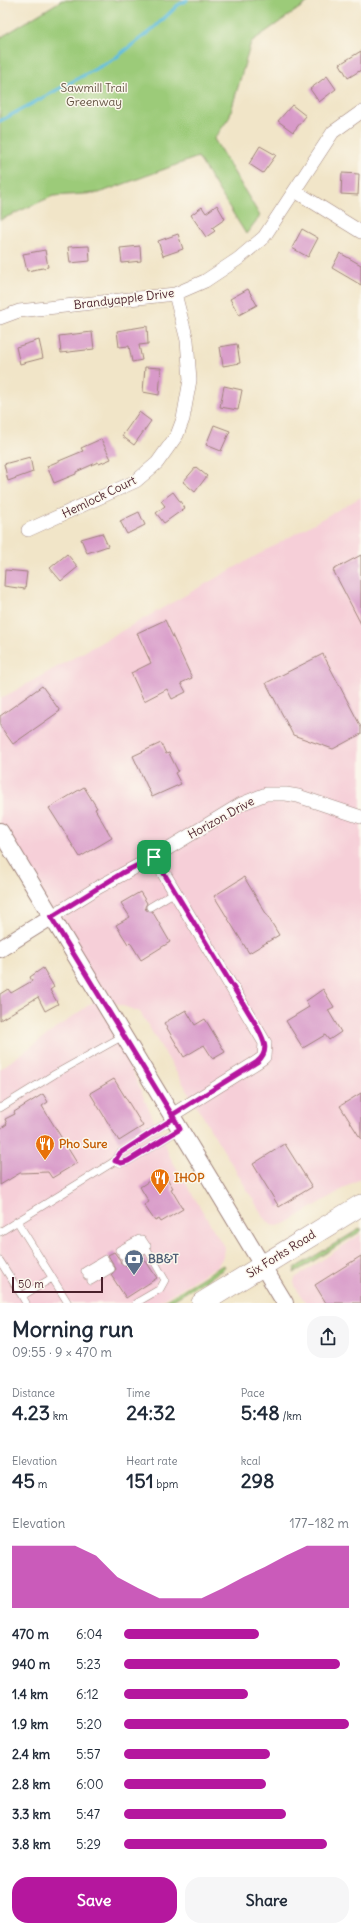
<!DOCTYPE html>
<html lang="en">
<head>
<meta charset="utf-8">
<style>
	body { margin:0; font-family:Delius,sans-serif; background:#f6f6f7; color:#1f2937; height:100vh; display:flex; flex-direction:column; font-size:15px; white-space:nowrap }
	* { box-sizing:border-box; margin:0 }
	p { font-size:13px; color:#747a83 }
	.icon { flex:none; width:22px; height:22px; fill:none; stroke:currentColor; stroke-width:2; stroke-linecap:round; stroke-linejoin:round }
	.map { position:relative; height:1303px; overflow:hidden }
	.sheet { display:flex; flex-direction:column; background:#fff; flex:1 }
	.sheet>* { flex:none }
	.scale { position:absolute; left:12px; bottom:10px; width:91px; box-sizing:border-box; padding-left:4px; border:2px solid #4a1f2b; border-top:0; font-size:11px; line-height:14px; white-space:nowrap; color:#4a1f2b; -webkit-text-stroke:3px #fbf7ec; paint-order:stroke }
	.pin { position:absolute; display:grid; place-items:center; width:34px; height:34px; color:#fff; margin:-17px; border-radius:8px; box-shadow:0 2px 6px #0006 }
	.round { display:grid; place-items:center; flex:none; width:42px; height:42px; border-radius:16px; background:#f6f6f7 }
	.overview { display:flex; align-items:center; justify-content:space-between; height:68px; padding:0 12px }
	h1 { font-size:22px; font-weight:700; line-height:30px }
	.figures { display:grid; grid-template-columns:repeat(3,1fr); gap:6px; height:68px; padding:4px 12px }
	.figures div { display:grid; align-content:center }
	.figures b { font-size:20px; font-weight:700 }
	.figures small { font-size:11px; font-weight:400 }
	.figures p { font-size:11px }
	.chart { height:112px; padding:8px 12px }
	.chart p { display:flex; justify-content:space-between }
	.chart svg { width:100%; height:72px; margin-top:4px; fill:#b5179e; opacity:.7 }
	.cta { display:flex; gap:8px; margin-top:auto; padding:8px 12px }
	.cta a { flex:1; height:46px; border-radius:16px; background:#b5179e; color:#fff; font-size:16px; font-weight:700; line-height:46px; text-align:center }
	.cta a+a { background:#f6f6f7; color:#1f2937 }
	ul { padding:0 12px; list-style:none; font-size:13px }
	li { display:grid; grid-template-columns:64px 48px 1fr; align-items:center; height:30px }
	li i { height:10px; border-radius:5px; background:#b5179e }
	.map>svg:first-child { display:block }
	.built { fill:#f6cfd8 }
	.green { fill:#9ccb79; stroke:#737552 }
	.lines { fill:none; stroke-linecap:round; stroke-linejoin:round }
	.stream { stroke:#60bede; stroke-width:3.5 }
	.building { fill:#d89ac9 }
	.service-casing { stroke:#9e827a; stroke-width:8 }
	.minor-casing { stroke:#9e827a; stroke-width:14 }
	.tertiary-casing { stroke:#9e827a; stroke-width:18 }
	.primary-casing { stroke:#9e827a; stroke-width:22 }
	.service { stroke:#fff; stroke-width:7 }
	.minor { stroke:#fff; stroke-width:13 }
	.tertiary { stroke:#fff; stroke-width:16 }
	.primary { stroke:#fff; stroke-width:21 }
	.route-casing { stroke:#fff; stroke-width:8 }
	.route { stroke:#b5179e; stroke-width:5 }
	.labels { text-anchor:middle; stroke-width:3; stroke-linejoin:round; paint-order:stroke }
	.park-label { font-size:12px; fill:#635342; stroke:#fbf7ec }
	.street-label { font-size:12px; fill:#4a1f2b; stroke:#fbf7ec }
	.food-label { font-size:12px; font-weight:bold; fill:#c56008; stroke:#fbf7ec; text-anchor:start }
	.service-label { font-size:12px; font-weight:bold; fill:#4e5e75; stroke:#fbf7ec; text-anchor:start }
</style>
</head>
<body>
<div class="map">
<svg width="361" height="1303" viewBox="0 0 361 1303">
	<rect width="100%" height="100%" fill="#fbf7ec"/>
	<filter id="ink" filterUnits="userSpaceOnUse"><feTurbulence type="fractalNoise" baseFrequency=".025" numOctaves="2"/><feDisplacementMap in="SourceGraphic" scale="8" xChannelSelector="R" yChannelSelector="G"/><feConvolveMatrix kernelMatrix="1 2 1 2 8 2 1 2 1" color-interpolation-filters="sRGB"/></filter>
	<filter id="wash" filterUnits="userSpaceOnUse"><feTurbulence type="fractalNoise" baseFrequency=".012" numOctaves="4" result="noise"/><feDisplacementMap in="SourceGraphic" scale="16" xChannelSelector="R" yChannelSelector="G"/><feGaussianBlur stdDeviation="0.9" result="paint"/><feColorMatrix in="noise" values="0 0 0 0 0 0 0 0 0 0 0 0 0 0 0 0 0 1.4 0 .05"/><feComposite in="paint" operator="in"/></filter>
	<g filter="url(#wash)">
		<rect width="100%" height="100%" fill="#f1e5c8"/>
		<path class="built" d="M361 497V1178L287 1223 277 1226 271 1225 263 1216 140 1012 100 998 170 1157 224 1247 223 1257 218 1265 157 1303H0V1069L100 997 0 831V699Z
			M361 1234V1303H306L297 1290 294 1282 295 1278Z"/>
		<path class="green" d="M62 0H311L251 42 229 118 214 139 260 216 246 234 198 157 99 193 53 196 0 220V38Z
			M361 1228V1231L294 1273 295 1268Z
			M223 1265 225 1266 222 1270 168 1303H161Z"/>
		<g class="lines">
			<path class="stream" d="M0 121 114 59 153 29 178 5 187 0"/>
		</g>
		<g id="blocks">
			<path class="building" d="M361 51V70L348 78 340 64Z
				M327 76 336 89 319 102 310 89Z
				M292 105 306 116 293 132 278 121Z
				M260 146 276 155 263 173 249 164Z
				M342 173 359 174 358 195 341 194Z
				M217 205 225 219 212 228 215 231 206 237 191 215 202 207 206 213Z
				M302 229 318 238 308 257 292 248Z
				M178 234 183 249 163 256 158 241Z
				M89 246 90 261 70 263 68 247Z
				M140 246 141 261 122 263 120 248Z
				M45 250 48 267 27 271 23 254Z
				M340 253 361 265V285L332 268Z
				M248 289 257 305 239 315 230 299Z
				M147 326 148 344 139 345 142 360 132 362 129 346 119 347 117 331Z
				M92 332 94 349 61 353 59 336Z
				M39 340 43 358 20 364 16 347Z
				M237 344 240 363 223 366 220 347Z
				M145 367 161 368 159 395 143 392Z
				M224 386 242 390 238 410 220 407Z
				M139 412 151 421 134 445 122 436Z
				M214 425 230 431 221 451 206 445Z
				M101 439 111 459 99 464 98 462 76 472V474L54 483 47 466 83 451 81 448Z
				M30 457 33 472 8 481 4 464Z
				M196 467 207 476 195 492 183 482Z
				M173 492 185 508 164 523 156 513 165 506 161 501Z
				M139 512 145 525 127 534 120 521Z
				M102 533 108 546 87 553 81 539Z
				M67 554 78 567 61 581 50 568Z
				M361 555V624L333 570Z
				M5 570 27 572 25 589 4 586Z
				M165 620 192 678 181 683 186 692 172 699 167 689 144 701 131 673 151 663 137 633Z
				M323 654 361 727V734L333 749 293 735 266 683Z
				M42 686 60 711 13 744 0 726V716Z
				M161 743 166 754 169 753 178 771 175 773 181 784 152 797 133 756Z
				M84 787 97 808 95 809 112 838 80 857 49 808Z
				M244 877 279 935 249 953 214 896Z
				M140 892 147 903 145 907 146 910 152 911 170 942 141 960 130 942 128 944 116 925 130 917 121 903Z
				M43 968 54 987 50 990 58 1004 45 1011 38 997 0 1020V994L8 989 11 993 32 981 30 977Z
				M323 989 334 1007 328 1010 341 1032 329 1040 325 1035 303 1048 286 1021 309 1007 306 1001Z
				M186 1010 195 1025 205 1019 225 1052 213 1059 204 1045 184 1057 164 1023Z
				M114 1079 143 1126 119 1141 90 1093Z
				M361 1093V1139L340 1106Z
				M43 1094 48 1102 42 1106 77 1163 52 1178 48 1172 20 1173 0 1185V1129L7 1124 5 1119 15 1114 14 1112Z
				M285 1144 312 1187 279 1207 253 1164Z
				M163 1172 173 1188 171 1189 183 1209 161 1222 159 1219 155 1221 144 1205 149 1202 140 1187Z
				M114 1252 120 1260 121 1264 124 1266 143 1257 157 1278 126 1298 111 1275 116 1269 108 1255Z
				M361 1256V1303H326L315 1285Z"/>
		</g>
	</g>
	<g filter="url(#ink)">
		<use href="#blocks" fill-opacity="0" stroke="#9e827a" stroke-width="1"/>
		<g class="lines">
			<defs>
				<path id="service" d="M150 907 175 892
					M0 1108 55 1074 123 1036
					M115 1161 121 1163 128 1161 180 1129
					M17 1221 68 1303
					M0 1232 115 1161 120 1153 174 1118
					M119 1250 139 1239H142L146 1245
					M122 1255 142 1244 147 1246
					M0 1261 22 1296
					M125 1261 147 1249 165 1280 160 1289 136 1303
					M85 1271 105 1259
					M87 1276 108 1264
					M91 1281 111 1269
					M26 1303 22 1296 52 1278"/>
				<path id="minor" d="M295 191 361 232
					M0 318 19 311 175 294 205 281 238 259 264 237 333 132 361 112
					M28 530 136 481 157 463 177 435 183 419 190 380 187 340 175 294
					M154 857 265 1043 264 1057 257 1062 172 1115
					M51 917 97 888 154 857 241 804 266 794H286L298 796 361 817"/>
				<path id="tertiary" d="M0 831 285 1303
					M0 949 51 917"/>
				<path id="primary" d="M202 1303 361 1205"/>
			</defs>
			<use href="#service" class="service-casing"/>
			<use href="#minor" class="minor-casing"/>
			<use href="#tertiary" class="tertiary-casing"/>
			<use href="#primary" class="primary-casing"/>
			<use href="#service" class="service"/>
			<use href="#minor" class="minor"/>
			<use href="#tertiary" class="tertiary"/>
			<use href="#primary" class="primary"/>
		</g>
	</g>
	<g class="lines" filter="url(#ink)">
		<defs>
			<path id="route" d="M154 857 122 873 51 917C92 984 133 1051 174 1118L180 1129 128 1161 121 1163 115 1161 120 1153 174 1118 172 1115 257 1062C272 1050 262 1037 255 1023L154 857"/>
		</defs>
		<use href="#route" class="route-casing"/>
		<use href="#route" class="route"/>
	</g>
	<defs>
		<symbol id="restaurant-pin" viewBox="-11 -11 22 30"><path d="M0 17L-7.5 6A9.5 9.5 0 1 1 7.5 6Z" fill="#e8710a" stroke="#fbf7ec"/><path d="M-5-6h1v4h1v-4h1v4h1v-4h1v5L-1.5 .5V6h-2V.5L-5-1ZM5-6V6H3V1.5H1.5Q1.5-4 5-6Z" fill="#fff"/></symbol>
		<symbol id="bank-pin" viewBox="-11 -11 22 30"><path d="M0 17L-7.5 6A9.5 9.5 0 1 1 7.5 6Z" fill="#5c6f8a" stroke="#fbf7ec"/><path d="M-6-4H6V4H-6ZM0-2.3a2.3 2.3 0 1 0 0 4.6a2.3 2.3 0 1 0 0-4.6Z" fill="#fff"/></symbol>
	</defs>
	<g fill-rule="evenodd">
		<use href="#restaurant-pin" x="34" y="1133" width="22" height="30"/>
		<use href="#restaurant-pin" x="149" y="1167" width="22" height="30"/>
		<use href="#bank-pin" x="123" y="1248" width="22" height="30"/>
	</g>
	<g class="labels">
		<g class="park-label">
			<text x="94" y="92">Sawmill Trail<tspan x="94" dy="14">Greenway</tspan></text>
		</g>
		<g class="street-label">
			<text transform="translate(124 299) rotate(-7)" y="4">Brandyapple Drive</text>
			<text transform="translate(99 497) rotate(-26)" y="4">Hemlock Court</text>
			<text transform="translate(221 818) rotate(-29)" y="4">Horizon Drive</text>
			<text transform="translate(281 1254) rotate(-32)" y="4">Six Forks Road</text>
		</g>
		<g class="food-label">
			<text x="59" y="1148">Pho Sure</text>
			<text x="174" y="1182">IHOP</text>
		</g>
		<g class="service-label">
			<text x="148" y="1263">BB&amp;T</text>
		</g>
	</g>
</svg>
<div class="scale">50 m</div>
<div class="pin" style="left:154px;top:857px;background:#1e9e55"><svg class="icon" aria-label="arrive" viewBox="0 0 24 24"><path d="M6 21V4h12l-3 4 3 4H6"/></svg></div>
</div>
<section class="sheet">
<div class="overview"><div><h1>Morning run</h1><p>09:55 · 9 × 470 m</p></div><a class="round"><svg class="icon" aria-label="share" viewBox="0 0 24 24"><path d="M12 15V3M7 8l5-5 5 5M5 13v7h14v-7"/></svg></a></div>
<div class="figures">
<div><p>Distance</p><b>4.23<small> km</small></b></div>
<div><p>Time</p><b>24:32</b></div>
<div><p>Pace</p><b>5:48<small> /km</small></b></div>
</div>
<div class="figures">
<div><p>Elevation</p><b>45<small> m</small></b></div>
<div><p>Heart rate</p><b>151<small> bpm</small></b></div>
<div><p>kcal</p><b>298</b></div>
</div>
<div class="chart"><p><span>Elevation</span>177–182 m</p>
<svg viewBox="0 0 160 44" preserveAspectRatio="none"><path d="M0 44V6L10 6L20 6L30 6L40 12L50 25L60 32L70 38L80 38L90 38L100 32L110 25L120 19L130 12L140 6L150 6L160 6V44z"/></svg>
</div>
<ul>
<li><b>470 m</b>6:04<i style="width:60%"></i></li>
<li><b>940 m</b>5:23<i style="width:96%"></i></li>
<li><b>1.4 km</b>6:12<i style="width:55%"></i></li>
<li><b>1.9 km</b>5:20<i style="width:100%"></i></li>
<li><b>2.4 km</b>5:57<i style="width:65%"></i></li>
<li><b>2.8 km</b>6:00<i style="width:63%"></i></li>
<li><b>3.3 km</b>5:47<i style="width:72%"></i></li>
<li><b>3.8 km</b>5:29<i style="width:90%"></i></li>
</ul>
<div class="cta"><a>Save</a><a>Share</a></div>
</section>
</body>
</html>
